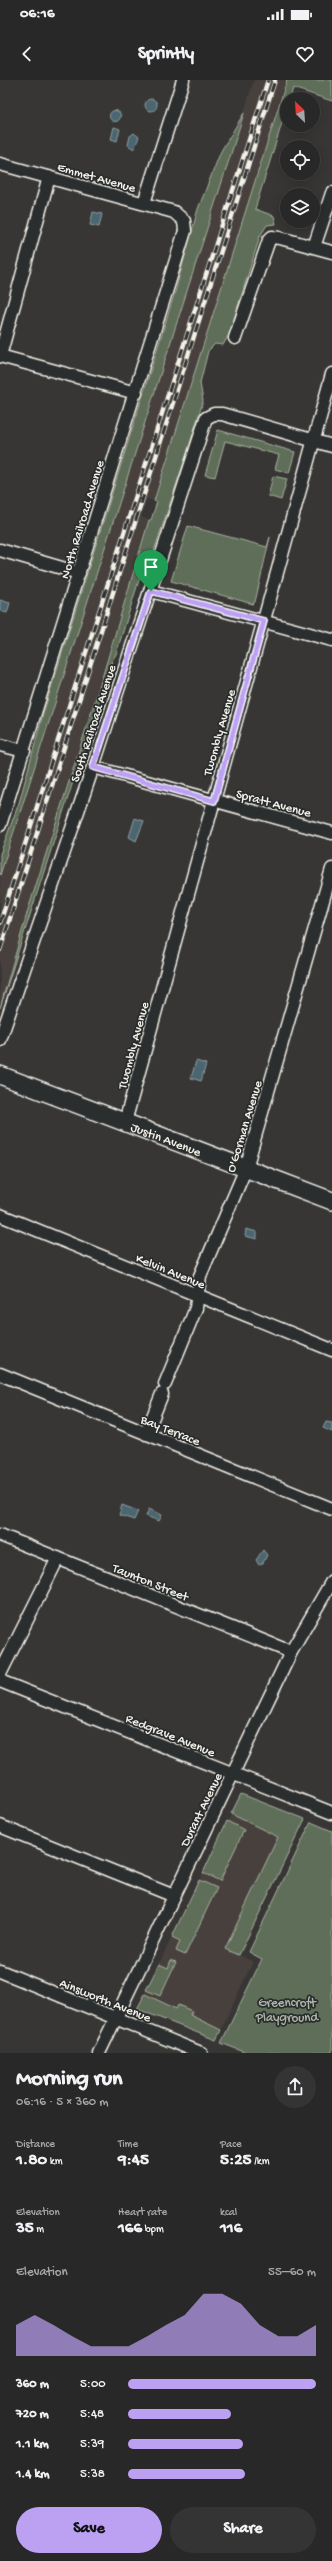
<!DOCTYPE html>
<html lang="en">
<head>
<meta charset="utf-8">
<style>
	body { margin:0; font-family:"Gochi Hand",sans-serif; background:#353434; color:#f1f3f6; height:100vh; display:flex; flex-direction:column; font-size:15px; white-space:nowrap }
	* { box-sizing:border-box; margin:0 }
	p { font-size:13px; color:#a5a6a8 }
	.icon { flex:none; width:22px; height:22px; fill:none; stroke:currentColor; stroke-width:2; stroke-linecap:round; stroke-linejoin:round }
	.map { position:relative; height:1973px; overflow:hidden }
	.panel { display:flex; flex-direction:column; background:#292828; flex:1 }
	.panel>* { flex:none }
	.needle { width:26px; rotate:335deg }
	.fabs { position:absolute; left:280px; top:12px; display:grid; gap:8px }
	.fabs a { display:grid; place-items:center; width:40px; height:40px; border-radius:50%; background:#292828; box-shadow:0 2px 10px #0003,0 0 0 1px #454445; font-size:20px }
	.pin { position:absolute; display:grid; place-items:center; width:34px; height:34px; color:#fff; margin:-41px -17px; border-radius:50% 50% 50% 0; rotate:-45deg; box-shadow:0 0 4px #0007 }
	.pin .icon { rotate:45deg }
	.round { display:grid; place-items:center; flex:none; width:42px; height:42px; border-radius:21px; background:#353434 }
	.headline { display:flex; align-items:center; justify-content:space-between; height:68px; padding:0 16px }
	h1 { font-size:22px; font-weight:700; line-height:30px }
	.metrics { display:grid; grid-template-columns:repeat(3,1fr); gap:6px; height:68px; padding:4px 16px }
	.metrics div { display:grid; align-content:center }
	.metrics b { font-size:17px; font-weight:700 }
	.metrics small { font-size:11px; font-weight:400 }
	.metrics p { font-size:11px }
	.chart { height:112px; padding:8px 16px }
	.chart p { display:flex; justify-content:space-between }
	.chart svg { width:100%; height:72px; margin-top:4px; fill:#bca0f2; opacity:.7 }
	.button { display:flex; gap:8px; margin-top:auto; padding:8px 16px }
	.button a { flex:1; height:46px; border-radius:24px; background:#bca0f2; color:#111; font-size:16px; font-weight:700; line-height:46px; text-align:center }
	.button a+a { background:#353434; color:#f1f3f6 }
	ul { padding:0 16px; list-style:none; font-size:13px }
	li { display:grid; grid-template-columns:64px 48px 1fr; align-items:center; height:30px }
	li i { height:10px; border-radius:5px; background:#bca0f2 }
	.status { display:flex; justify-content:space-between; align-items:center; height:28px; padding:0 20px; background:#292828; direction:ltr }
	.status svg { height:11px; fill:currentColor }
	header { display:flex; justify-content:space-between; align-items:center; height:52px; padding:0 16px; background:#292828; font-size:18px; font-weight:700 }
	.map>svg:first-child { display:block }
	.built { fill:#46413d }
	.green { fill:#5e6e58; stroke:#a9b0a0 }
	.water { fill:#4b666f; stroke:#8f9e9f }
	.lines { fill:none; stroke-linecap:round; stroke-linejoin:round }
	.street-casing { stroke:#f4f1e8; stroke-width:15 }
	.secondary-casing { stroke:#f4f1e8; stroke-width:20 }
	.street { stroke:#2a2d2e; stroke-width:12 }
	.secondary { stroke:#2a2d2e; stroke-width:17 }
	.rail-casing { stroke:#f4f1e8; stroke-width:4.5 }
	.rail { stroke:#2a2d2e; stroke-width:3; stroke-dasharray:9; stroke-linecap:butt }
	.route-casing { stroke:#fff; stroke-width:8 }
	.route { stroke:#bca0f2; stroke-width:5 }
	.labels { text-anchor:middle; stroke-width:3.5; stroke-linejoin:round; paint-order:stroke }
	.street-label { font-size:13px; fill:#f4f1e8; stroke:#2a2d2e }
	.park-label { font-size:13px; fill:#b0b6a7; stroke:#2a2d2e }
</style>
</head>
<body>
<div class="status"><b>06:16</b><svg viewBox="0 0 49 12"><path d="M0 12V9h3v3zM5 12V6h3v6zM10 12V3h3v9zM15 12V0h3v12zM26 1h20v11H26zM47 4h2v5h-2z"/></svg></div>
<header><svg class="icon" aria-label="back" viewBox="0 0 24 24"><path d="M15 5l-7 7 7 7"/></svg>Sprintly<svg class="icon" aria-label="heart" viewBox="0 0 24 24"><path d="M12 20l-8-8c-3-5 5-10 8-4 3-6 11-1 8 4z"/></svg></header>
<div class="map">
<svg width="332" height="1973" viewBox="0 0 332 1973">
	<rect width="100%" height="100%" fill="#373635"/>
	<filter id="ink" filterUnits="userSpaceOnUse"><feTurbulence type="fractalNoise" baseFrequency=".025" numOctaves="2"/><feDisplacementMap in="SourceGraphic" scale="8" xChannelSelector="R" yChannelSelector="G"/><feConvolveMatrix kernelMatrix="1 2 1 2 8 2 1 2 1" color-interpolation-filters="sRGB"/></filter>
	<g filter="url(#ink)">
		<path class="built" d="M254 0H287L154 421 147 419 141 437 149 440 140 474 0 925V795Z
			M241 1714 305 1739 240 1875 253 1882 216 1960 137 1929Z"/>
		<path class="green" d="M287 0H332V21L293 8 290 19H287V27L255 129 274 136 276 144 267 145 260 156 229 255 223 265 215 264 208 271 200 303 203 321 187 373 151 480 139 500 116 574 112 581 0 928 28 830 99 608 149 440H151L157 422 154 421Z
			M244 33 0 795V774L19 723 43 634 175 212 198 129 221 71Z
			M218 350 295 372 289 393 275 389 279 375 225 361 215 397 205 395Z
			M273 396 287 399 281 420 268 416Z
			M188 446 267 467 270 457 255 522 253 524 171 501Z
			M241 1714 305 1739 239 1875 225 1869 278 1757 231 1734Z
			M227 1741 244 1750 220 1801 203 1793Z
			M311 1742 332 1751V1973H247L221 1963 262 1879 249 1872Z
			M199 1800 217 1808 185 1875 176 1871 180 1861 172 1857Z
			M171 1880 176 1882 160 1916 146 1910 159 1884 168 1888Z
			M145 1914 176 1929 178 1925 192 1931 190 1935 221 1950 216 1960 137 1929Z"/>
		<path class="water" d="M145 25a6 6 0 1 1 12 0a6 6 0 1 1-12 0Z
			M109.5 36a5.5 5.5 0 1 1 11 0a5.5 5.5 0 1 1-11 0Z
			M114 47 120 49 117 61 111 59Z
			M134 53 139 57 134 69 128 65 130 56Z
			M93 132 102 134 99 147 90 145Z
			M0 520 10 523 7 533 0 531Z
			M135 738 144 741 136 761 129 757Z
			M196 981 206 984 201 1001 191 998Z
			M246 1149 257 1152V1159L245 1156Z
			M326 1342 332 1343V1352L323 1348Z
			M122 1425 138 1431 134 1440 119 1435Z
			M149 1429 162 1435 159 1441 146 1436Z
			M263 1470 267 1475 263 1483 259 1485 256 1480Z"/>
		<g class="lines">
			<defs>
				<path id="street" d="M0 84 174 132 184 141 185 151 0 745
					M144 123 183 0
					M314 167 332 113
					M235 258 269 160 272 157 280 158 332 172
					M0 276 49 97
					M0 276 136 313
					M0 470 79 493
					M151 511 332 560
					M0 665 24 671
					M93 687 332 753
					M0 960 93 687 206 338 214 334H222L332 366
					M125 1042 332 294
					M0 1135 332 1270
					M0 1294 332 1429
					M165 1304 196 1228 200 1196 246 1088 332 789
					M146 1354 162 1314
					M0 1455 291 1572
					M0 1594 58 1478
					M0 1601 332 1733
					M0 1746 174 1816
					M0 1891 201 1973
					M99 1973 291 1572 332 1501"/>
				<g id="secondary">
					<path id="s1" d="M0 995 332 1121"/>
				</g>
			</defs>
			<use href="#street" class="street-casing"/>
			<use href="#secondary" class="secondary-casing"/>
			<use href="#street" class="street"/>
			<use href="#secondary" class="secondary"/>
			<defs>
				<path id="rail" d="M0 843 268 0
					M0 870 275 0"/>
			</defs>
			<use href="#rail" class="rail-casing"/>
			<use href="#rail" class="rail"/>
		</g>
	</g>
	<g class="lines" filter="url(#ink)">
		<defs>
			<path id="route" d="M151 511 264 541 214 721 93 687Z"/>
		</defs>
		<use href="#route" class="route-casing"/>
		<use href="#route" class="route"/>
	</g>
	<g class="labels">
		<g class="street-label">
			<text transform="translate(97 96) rotate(16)" y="5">Emmet Avenue</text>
			<text transform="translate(81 439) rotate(-73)" y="5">North Railroad Avenue</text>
			<text transform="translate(92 643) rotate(-72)" y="5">South Railroad Avenue</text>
			<text transform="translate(218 652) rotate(-74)" y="5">Twombly Avenue</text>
			<text transform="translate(274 722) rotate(15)" y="5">Spratt Avenue</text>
			<text transform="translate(132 965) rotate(-75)" y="5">Twombly Avenue</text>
			<text transform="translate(243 1046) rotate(-73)" y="5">O'Gorman Avenue</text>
			<text dy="5" stroke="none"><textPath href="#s1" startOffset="178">Justin Avenue</textPath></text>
			<text transform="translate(171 1190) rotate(22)" y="5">Kelvin Avenue</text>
			<text transform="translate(171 1349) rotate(22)" y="5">Bay Terrace</text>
			<text transform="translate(151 1501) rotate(22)" y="5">Taunton Street</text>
			<text transform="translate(171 1654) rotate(22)" y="5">Redgrave Avenue</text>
			<text transform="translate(200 1729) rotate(-64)" y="5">Durant Avenue</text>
			<text transform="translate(106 1919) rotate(22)" y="5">Ainsworth Avenue</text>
		</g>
		<g class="park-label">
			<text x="287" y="1926">Greencroft<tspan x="287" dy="15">Playground</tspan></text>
		</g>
	</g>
</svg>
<div class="fabs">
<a><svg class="needle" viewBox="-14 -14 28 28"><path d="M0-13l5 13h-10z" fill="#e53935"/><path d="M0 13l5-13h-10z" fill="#a5a6a8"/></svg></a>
<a><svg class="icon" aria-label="locate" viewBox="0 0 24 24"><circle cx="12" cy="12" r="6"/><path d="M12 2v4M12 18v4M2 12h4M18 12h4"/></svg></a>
<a><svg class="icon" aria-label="layers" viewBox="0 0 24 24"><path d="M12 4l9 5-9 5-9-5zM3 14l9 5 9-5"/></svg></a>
</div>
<div class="pin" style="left:151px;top:511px;background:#1e9e55"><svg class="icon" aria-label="arrive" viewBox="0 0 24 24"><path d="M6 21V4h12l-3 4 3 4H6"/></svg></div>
</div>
<section class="panel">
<div class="headline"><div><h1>Morning run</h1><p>06:16 · 5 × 360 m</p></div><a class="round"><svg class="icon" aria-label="share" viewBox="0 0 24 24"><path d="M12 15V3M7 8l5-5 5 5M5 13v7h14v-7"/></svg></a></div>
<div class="metrics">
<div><p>Distance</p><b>1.80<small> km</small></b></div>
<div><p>Time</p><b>9:45</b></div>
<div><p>Pace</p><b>5:25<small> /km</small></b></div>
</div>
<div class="metrics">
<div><p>Elevation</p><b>35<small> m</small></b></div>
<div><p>Heart rate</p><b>166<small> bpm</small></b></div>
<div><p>kcal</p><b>116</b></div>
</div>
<div class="chart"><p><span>Elevation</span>55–60 m</p>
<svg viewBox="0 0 160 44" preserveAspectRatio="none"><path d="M0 44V25L10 19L20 25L30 32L40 38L50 38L60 38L70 32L80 25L90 19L100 6L110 6L120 12L130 25L140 32L150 32L160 25V44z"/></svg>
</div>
<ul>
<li><b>360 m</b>5:00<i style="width:100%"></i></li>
<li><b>720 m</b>5:48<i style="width:55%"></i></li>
<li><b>1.1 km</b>5:39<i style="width:61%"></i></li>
<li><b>1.4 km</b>5:38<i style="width:62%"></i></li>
</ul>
<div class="button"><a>Save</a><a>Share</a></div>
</section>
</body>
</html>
